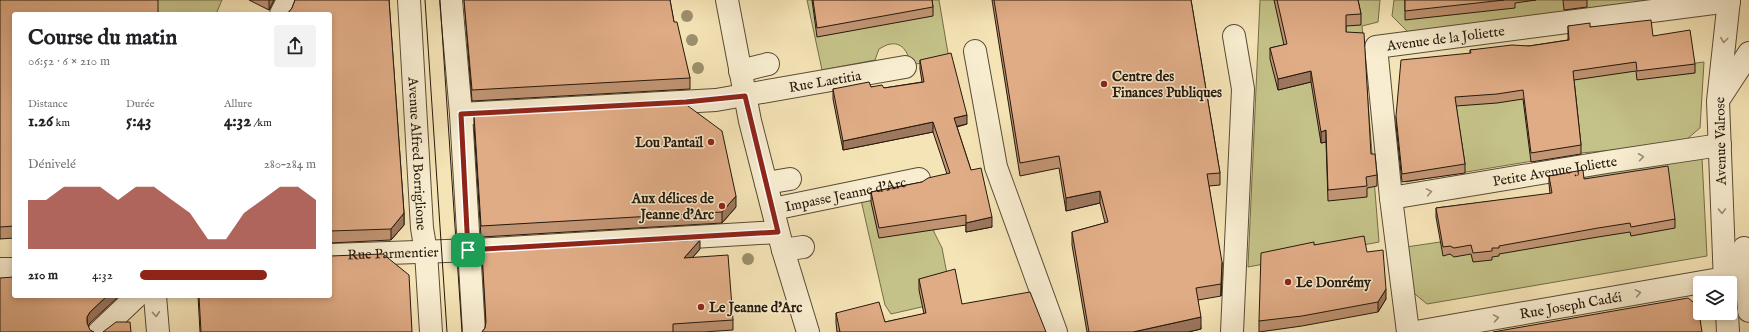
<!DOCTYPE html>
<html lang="fr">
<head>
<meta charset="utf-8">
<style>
	body { margin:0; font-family:"IM FELL English",serif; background:#f2f2f2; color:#202124; height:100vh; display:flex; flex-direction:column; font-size:15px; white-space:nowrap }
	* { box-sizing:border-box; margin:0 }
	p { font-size:13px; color:#757577 }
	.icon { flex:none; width:22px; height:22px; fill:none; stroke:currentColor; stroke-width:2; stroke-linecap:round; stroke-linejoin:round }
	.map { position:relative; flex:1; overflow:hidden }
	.sheet { position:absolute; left:12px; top:12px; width:320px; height:286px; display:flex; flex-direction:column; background:#fff; border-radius:4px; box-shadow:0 2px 6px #0003 }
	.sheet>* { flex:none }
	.controls { position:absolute; left:1693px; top:276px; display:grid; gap:8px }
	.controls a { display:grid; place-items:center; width:44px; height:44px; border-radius:4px; background:#fff; box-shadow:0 2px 6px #0003; font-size:20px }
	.pin { position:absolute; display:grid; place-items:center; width:34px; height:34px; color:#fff; margin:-17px; border-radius:8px; box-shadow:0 2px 6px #0006 }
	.round { display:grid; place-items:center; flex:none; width:42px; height:42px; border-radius:4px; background:#f2f2f2 }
	.summary { display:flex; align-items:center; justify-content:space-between; height:68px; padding:0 16px }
	h1 { font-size:22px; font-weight:700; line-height:30px }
	.figures { display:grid; grid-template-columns:repeat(3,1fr); gap:6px; height:68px; padding:4px 16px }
	.figures div { display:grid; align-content:center }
	.figures b { font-size:17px; font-weight:700 }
	.figures small { font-size:11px; font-weight:400 }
	.figures p { font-size:11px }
	.chart { height:112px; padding:8px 16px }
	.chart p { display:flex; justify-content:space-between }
	.chart svg { width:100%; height:72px; margin-top:4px; fill:#8f2418; opacity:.7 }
	ul { padding:0 16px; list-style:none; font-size:13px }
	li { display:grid; grid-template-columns:64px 48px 1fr; align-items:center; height:30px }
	li i { height:10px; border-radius:5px; background:#8f2418 }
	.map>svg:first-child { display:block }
	.green { fill:#c4c288; stroke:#746d4a }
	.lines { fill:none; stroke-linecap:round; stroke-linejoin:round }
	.minor-casing { stroke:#594b36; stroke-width:24 }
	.minor { stroke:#f8edd0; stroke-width:22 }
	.tram { stroke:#25180c; stroke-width:1 }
	.tree { fill:#9d906d }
	.wall { fill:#c19473; stroke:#25180c }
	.shaded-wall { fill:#9d785e; stroke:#25180c }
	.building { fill:#e0ac86; stroke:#25180c }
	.oneway { stroke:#998d78 }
	.route-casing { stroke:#fff; stroke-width:8 }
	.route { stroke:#8f2418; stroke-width:5 }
	.poi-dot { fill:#8f2418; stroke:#f8edd0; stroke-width:1.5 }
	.labels { text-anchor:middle; stroke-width:3; stroke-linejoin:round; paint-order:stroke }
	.street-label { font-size:14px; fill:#25180c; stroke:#f8edd0 }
	.poi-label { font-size:14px; font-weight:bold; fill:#25180c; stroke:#f8edd0; text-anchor:start }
</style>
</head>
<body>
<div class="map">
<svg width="1749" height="332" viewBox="0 0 1749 332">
	<rect width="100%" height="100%" fill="#f5e4b6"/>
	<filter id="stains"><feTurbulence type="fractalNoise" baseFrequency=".005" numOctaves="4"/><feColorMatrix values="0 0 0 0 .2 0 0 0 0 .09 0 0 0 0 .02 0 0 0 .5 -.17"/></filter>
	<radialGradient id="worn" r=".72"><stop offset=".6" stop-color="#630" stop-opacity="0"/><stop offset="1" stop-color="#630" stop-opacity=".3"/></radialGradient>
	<path class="green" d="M155 0H222L216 14H155Z
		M807 0H939L949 59 909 65C910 55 903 42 891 44 887 44 883 47 879 49L875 60 822 70Z
		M1260 0H1380L1378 22 1362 26 1379 242 1248 267Z
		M1394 0H1685L1408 32 1392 16Z
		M1704 62 1700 128 1681 144 1581 153 1406 182 1397 127 1404 107 1580 74 1641 70Z
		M1702 158 1707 256 1427 304 1410 290 1406 247 1495 234 1522 246 1562 180Z
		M925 188 934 232 942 248 952 300 891 314 885 305 861 200Z"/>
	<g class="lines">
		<defs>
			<g id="minor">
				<path id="s1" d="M409 0 422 228 426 252 431 332"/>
				<path d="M451 0 461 114 474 332"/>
				<path d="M727 0 750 121 783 250 808 332"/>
				<path d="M281 14 288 0"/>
				<path d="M975 51 996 167 1056 332"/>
				<path d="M740 71 768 64"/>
				<path d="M1719 99 1749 53"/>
				<path id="s2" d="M461 114 716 100 905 67"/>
				<path d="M766 183 790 179"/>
				<path id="s3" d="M1391 198 1607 162 1720 145"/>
				<path id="s4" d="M773 209 919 179"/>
				<path d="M1744 248 1749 311"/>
				<path d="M783 250 803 247"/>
				<path id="s5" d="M330 255 475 250 778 232"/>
				<path d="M0 269H14"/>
				<path d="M1725 283 1718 101 1729 0"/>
				<path d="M155 296 158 332"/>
				<path d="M1727 313 1728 332"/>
				<path d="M99 332 137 296"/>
				<path d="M1232 332 1243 89 1234 36"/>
				<path id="s6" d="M1408 332 1391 198 1376 47 1729 1"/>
				<path id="s7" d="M1416 332 1725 278"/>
			</g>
		</defs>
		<use href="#minor" class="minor-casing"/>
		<use href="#minor" class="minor"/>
		<path class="tram" d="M425 0 447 332
			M440 0 462 332"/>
	</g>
	<g class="tree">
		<circle cx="687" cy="16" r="6"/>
		<circle cx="692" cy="40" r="6"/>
		<circle cx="698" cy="68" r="6"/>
		<circle cx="748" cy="259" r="6"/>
	</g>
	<path class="wall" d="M0 0 14 14V238L0 239Z
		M249 0H274L269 10Z
		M295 0H389L404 213V225L391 240 330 243V14H284L288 13 292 8Z
		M464 0H670L674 22 690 78V89L472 101Z
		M812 0H932L933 7V16L817 37Z
		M992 0H1191L1220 173V185L1209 186 1222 274 1221 296 1198 300 1201 329 1188 332H1087L1072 245V232L1105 223 1100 203 1066 211 1059 168 1020 176Z
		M1274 0H1358L1361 14V25L1346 26V32L1371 154 1377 175V186L1367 188V197L1328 201 1326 142 1321 143 1311 82 1278 90 1270 59V48L1284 45Z
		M1405 0H1536L1515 3V8L1405 20Z
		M1563 0H1587V7L1564 10Z
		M1568 26 1590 27 1653 36 1695 64V73L1637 80 1636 71 1574 80 1581 145V154L1531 162 1523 99 1497 103 1456 106 1465 164V173L1402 182 1396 125V116L1470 53V50L1529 46 1568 40Z
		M920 60 967 124 957 127 971 170 992 227 966 232V225L879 238 871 202V192L922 182 947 174 933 132 843 150 833 99V89L871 87 884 88 922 82 920 69Z
		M474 115 736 207 722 223 481 237 474 126Z
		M1549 176 1584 179 1675 219V228L1631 236 1630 232 1598 237 1499 254V256L1492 257V260L1473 262 1471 254 1454 257 1450 254 1443 256 1436 217V208L1550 194 1549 184Z
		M1314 245 1367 252 1386 299 1378 312 1302 326 1259 332V321Z
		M700 249 693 257 733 320V330L703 332H482L485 328 486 324 482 252Z
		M919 279 962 304 1046 332H837L836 323V313L885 322 924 314 919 290Z
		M198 296H330L412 332H200Z"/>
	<path class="shaded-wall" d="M269 0H274L269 10Z
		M1311 71V82L1278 90V79Z
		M967 115V124L954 127V118Z
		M933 122V132L843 150V141Z
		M1326 130V142L1321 143V132Z
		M1100 191V203L1066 211V198Z
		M736 196V207L722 223V212Z
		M404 213V225L391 240V229Z
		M992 217V227L966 232V223Z
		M700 240V249L684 267V258Z
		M1222 262V274L1221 296V284Z
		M1386 289V299L1378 312V302Z
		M107 296H119L90 323 87 328V332V317L90 312Z
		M1201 317V329L1188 332H1133Z"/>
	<path class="building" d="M0 0H158V14H14V226L0 227Z
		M295 0H389L404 213 391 229 330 231V14H284L288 13 292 8Z
		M464 0H670L674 22H677L690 78 472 90Z
		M813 0H932L933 7 817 28Z
		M994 0H1191L1220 173 1207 174 1222 262 1221 284 1196 288 1201 317 1133 332H1089L1072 232 1108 222 1100 191 1066 198 1059 156 1020 163Z
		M1277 0H1358L1361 14 1346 15V32L1364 33 1371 154H1375L1377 175 1366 177 1367 186 1328 190 1326 130 1321 132 1311 71 1278 79 1270 48 1287 44Z
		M1405 0H1504L1405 11Z
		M1651 20 1653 36 1690 30 1695 64 1637 71 1636 62 1573 71 1581 145 1531 153 1523 90 1497 94 1455 97 1465 164 1402 174 1396 116 1401 60 1471 53 1470 50 1512 45 1529 46 1569 40 1568 26 1590 23V27Z
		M951 53 967 115 954 118 971 170 981 168 992 217 966 223V215L879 228 871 192 922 182 928 178 950 173 933 122 843 141 833 89 869 82 871 87 882 85 884 88 924 82 920 60Z
		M684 103 722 131 736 196 722 212 481 226 474 115Z
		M1668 166 1675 219 1631 227 1630 223 1598 228 1499 246V248H1492V251L1473 253 1471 245 1454 248 1450 246 1443 247 1436 208 1552 193 1549 176 1583 170 1584 179Z
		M1364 236 1367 252 1383 250 1386 289 1378 302 1302 316 1259 321 1261 253 1314 242V245Z
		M700 240 684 258 728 255 733 320 673 324V332H482L485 328 486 322 482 252Z
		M383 254 409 275 412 332H201L199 296H330V256Z
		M955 269 962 304 1030 292 1046 332H840L836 313 879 302 885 322 926 313 919 279Z
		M14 277V296H107L90 312 87 317V323L90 330 94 332H0V278Z
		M1688 298 1698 306 1702 332H1493Z
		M116 322H130L131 332H103Z"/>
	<defs><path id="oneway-chevron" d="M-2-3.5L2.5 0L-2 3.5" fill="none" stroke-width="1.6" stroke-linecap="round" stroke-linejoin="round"/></defs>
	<g class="oneway">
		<use href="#oneway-chevron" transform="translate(1724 40) rotate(97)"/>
		<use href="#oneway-chevron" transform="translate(1641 157) rotate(-8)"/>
		<use href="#oneway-chevron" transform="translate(1429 192) rotate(-10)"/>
		<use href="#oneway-chevron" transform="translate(1722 211) rotate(88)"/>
		<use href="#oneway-chevron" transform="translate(1638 293) rotate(-10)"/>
		<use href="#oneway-chevron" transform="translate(156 314) rotate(86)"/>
		<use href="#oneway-chevron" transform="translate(1496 318) rotate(-10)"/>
	</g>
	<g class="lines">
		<defs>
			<path id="route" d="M745 96 778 232 468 250 461 114 686 102Z"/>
		</defs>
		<use href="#route" class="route-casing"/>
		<use href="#route" class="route"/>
	</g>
	<g class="poi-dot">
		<circle cx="1104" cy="84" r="4"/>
		<circle cx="711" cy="142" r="4"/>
		<circle cx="722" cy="206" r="4"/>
		<circle cx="1288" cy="282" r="4"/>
		<circle cx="701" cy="307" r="4"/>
	</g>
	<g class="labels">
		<g class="street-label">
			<text dy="5" stroke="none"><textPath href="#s6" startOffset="357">Avenue de la Joliette</textPath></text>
			<text dy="5" stroke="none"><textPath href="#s2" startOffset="366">Rue Laetitia</textPath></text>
			<text transform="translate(1720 141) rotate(-91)" y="5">Avenue Valrose</text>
			<text dy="5" stroke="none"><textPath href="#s1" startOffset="154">Avenue Alfred Borriglione</textPath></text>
			<text dy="5" stroke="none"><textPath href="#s3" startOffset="166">Petite Avenue Joliette</textPath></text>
			<text dy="5" stroke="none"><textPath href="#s4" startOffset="74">Impasse Jeanne d'Arc</textPath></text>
			<text dy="5" stroke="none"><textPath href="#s5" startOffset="63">Rue Parmentier</textPath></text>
			<text dy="5" stroke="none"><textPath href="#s7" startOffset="157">Rue Joseph Cadéi</textPath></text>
		</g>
		<g class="poi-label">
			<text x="1112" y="81">Centre des<tspan x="1112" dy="16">Finances Publiques</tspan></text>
			<text x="703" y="147" text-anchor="end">Lou Pantaïl</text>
			<text x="714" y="203" text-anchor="end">Aux délices de<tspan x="714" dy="16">Jeanne d'Arc</tspan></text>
			<text x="1296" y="287">Le Donrémy</text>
			<text x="709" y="312">Le Jeanne d'Arc</text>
		</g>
	</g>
	<rect width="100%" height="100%" filter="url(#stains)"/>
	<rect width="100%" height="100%" fill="url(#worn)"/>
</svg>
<div class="controls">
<a><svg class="icon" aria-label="layers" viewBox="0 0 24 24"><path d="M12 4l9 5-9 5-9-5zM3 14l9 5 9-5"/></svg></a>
</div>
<div class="pin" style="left:468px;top:250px;background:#1e9e55"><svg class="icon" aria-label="arrive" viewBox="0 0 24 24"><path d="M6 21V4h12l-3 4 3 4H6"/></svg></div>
<section class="sheet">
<div class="summary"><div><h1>Course du matin</h1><p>06:52 · 6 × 210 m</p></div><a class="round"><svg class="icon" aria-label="share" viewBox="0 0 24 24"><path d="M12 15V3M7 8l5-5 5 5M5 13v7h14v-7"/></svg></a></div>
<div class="figures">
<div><p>Distance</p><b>1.26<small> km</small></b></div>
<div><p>Durée</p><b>5:43</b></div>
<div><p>Allure</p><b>4:32<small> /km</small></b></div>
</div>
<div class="chart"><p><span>Dénivelé</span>280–284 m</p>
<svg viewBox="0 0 160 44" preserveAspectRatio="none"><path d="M0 44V14L10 14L20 6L30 6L40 6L50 14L60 6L70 6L80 14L90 22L100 38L110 38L120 22L130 14L140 6L150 6L160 14V44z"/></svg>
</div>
<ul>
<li><b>210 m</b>4:32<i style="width:72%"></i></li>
</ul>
</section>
</div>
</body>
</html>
